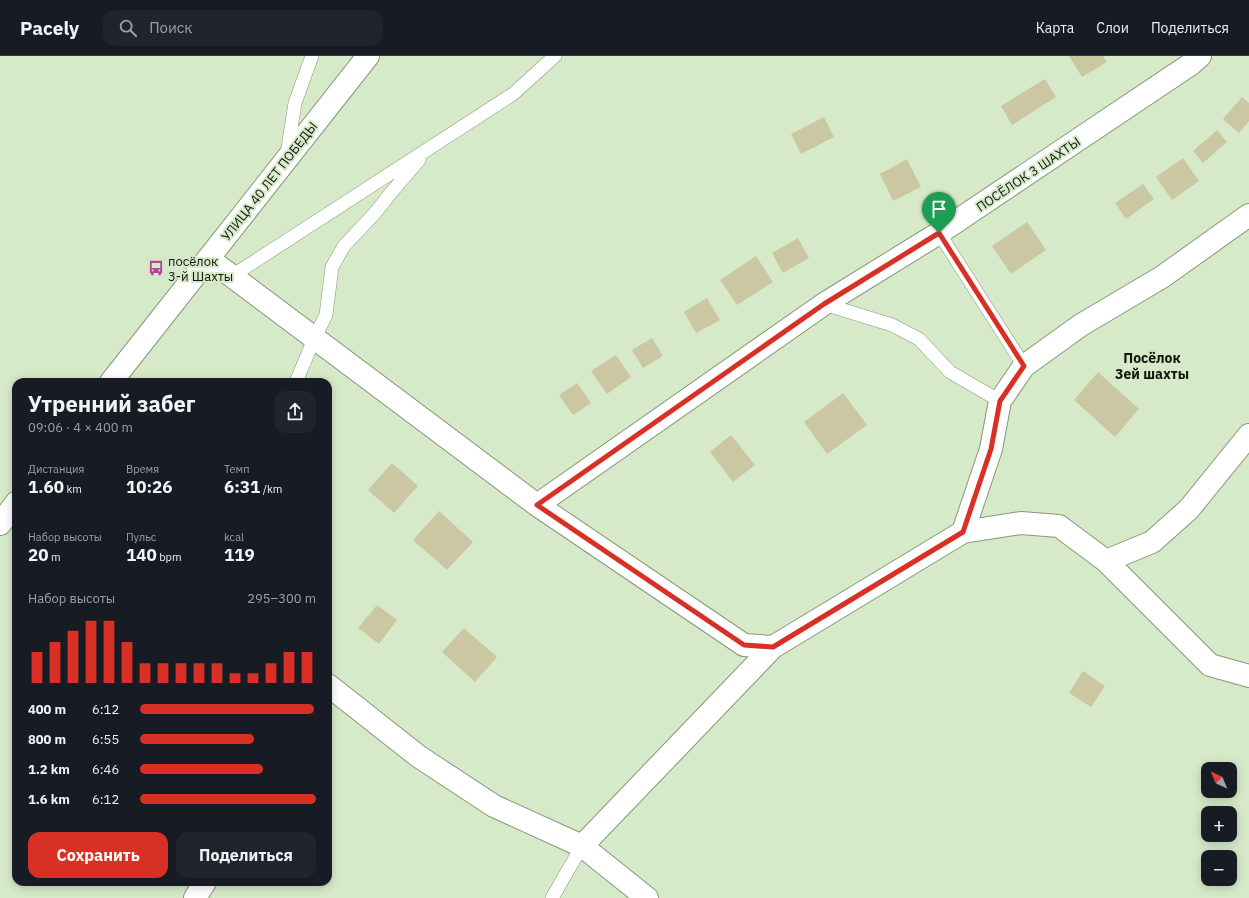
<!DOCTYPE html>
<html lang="ru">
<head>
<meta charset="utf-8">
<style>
	body { margin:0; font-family:"IBM Plex Sans",sans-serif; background:#20242c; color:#f1f3f6; height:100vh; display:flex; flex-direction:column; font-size:15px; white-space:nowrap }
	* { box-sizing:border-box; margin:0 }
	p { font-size:13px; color:#9ea1a6 }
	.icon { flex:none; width:22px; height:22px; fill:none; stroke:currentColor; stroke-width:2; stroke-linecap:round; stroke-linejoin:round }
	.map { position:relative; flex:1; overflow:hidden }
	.drawer { position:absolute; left:12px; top:322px; width:320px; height:508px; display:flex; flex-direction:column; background:#171b24; border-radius:12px; box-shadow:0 2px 10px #0003 }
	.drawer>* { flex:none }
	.needle { width:26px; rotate:316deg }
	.buttons { position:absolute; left:1201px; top:706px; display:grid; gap:8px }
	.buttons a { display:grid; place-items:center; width:36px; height:36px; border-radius:8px; background:#171b24; box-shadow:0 2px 10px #0003; font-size:20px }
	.pin { position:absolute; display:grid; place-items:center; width:34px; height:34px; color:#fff; margin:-41px -17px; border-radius:50% 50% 50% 0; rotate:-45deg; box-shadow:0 0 4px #0007 }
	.pin .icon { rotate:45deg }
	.round { display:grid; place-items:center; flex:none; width:42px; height:42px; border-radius:12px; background:#20242c }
	.headline { display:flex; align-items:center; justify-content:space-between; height:68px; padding:0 16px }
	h1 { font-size:22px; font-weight:800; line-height:30px }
	.metrics { display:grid; grid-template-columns:repeat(3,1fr); gap:6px; height:68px; padding:4px 16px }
	.metrics div { display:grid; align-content:center }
	.metrics b { font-size:17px; font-weight:800 }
	.metrics small { font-size:11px; font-weight:400 }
	.metrics p { font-size:11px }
	.chart { height:112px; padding:8px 16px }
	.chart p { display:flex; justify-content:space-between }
	.chart svg { width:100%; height:72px; margin-top:4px; stroke:#d93025; stroke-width:6 }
	.primary-button { display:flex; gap:8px; margin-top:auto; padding:8px 16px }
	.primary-button a { flex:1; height:46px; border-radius:12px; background:#d93025; color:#fff; font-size:16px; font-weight:800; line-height:46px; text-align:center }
	.primary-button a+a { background:#20242c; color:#f1f3f6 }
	ul { padding:0 16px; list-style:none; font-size:13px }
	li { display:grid; grid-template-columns:64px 48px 1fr; align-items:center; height:30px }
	li i { height:10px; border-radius:5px; background:#d93025 }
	header { display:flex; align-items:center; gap:24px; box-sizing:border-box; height:56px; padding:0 20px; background:#171b24; border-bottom:1px solid #363941 }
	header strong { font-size:19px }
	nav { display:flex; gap:22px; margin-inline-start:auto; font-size:14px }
	.search { width:280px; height:36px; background:#20242c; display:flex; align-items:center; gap:10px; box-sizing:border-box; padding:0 14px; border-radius:12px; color:#9ea1a6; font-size:15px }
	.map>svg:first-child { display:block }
	.building { fill:#cbc7a2 }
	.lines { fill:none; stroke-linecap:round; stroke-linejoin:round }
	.lane-casing { stroke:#859879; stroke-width:14 }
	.street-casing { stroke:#859879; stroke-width:24 }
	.secondary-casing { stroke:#859879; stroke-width:24 }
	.lane { stroke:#fff; stroke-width:13 }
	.street { stroke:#fff; stroke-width:22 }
	.secondary { stroke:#fff; stroke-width:22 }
	.route-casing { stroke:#fff; stroke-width:8 }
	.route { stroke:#d93025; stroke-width:5 }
	.labels { text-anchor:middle; stroke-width:4; stroke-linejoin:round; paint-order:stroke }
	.street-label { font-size:13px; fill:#10170b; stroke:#d6eac9 }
	.poi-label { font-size:13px; fill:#10170b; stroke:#d6eac9; text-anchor:start }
	.neighbourhood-label { font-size:14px; font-weight:bold; fill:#10170b; stroke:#d6eac9 }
</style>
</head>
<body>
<header>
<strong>Pacely</strong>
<div class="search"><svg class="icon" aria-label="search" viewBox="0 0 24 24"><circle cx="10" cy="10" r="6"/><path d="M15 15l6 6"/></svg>Поиск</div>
<nav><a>Карта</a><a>Слои</a><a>Поделиться</a></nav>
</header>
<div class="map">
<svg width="1249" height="842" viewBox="0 0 1249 842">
	<rect width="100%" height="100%" fill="#d6eac9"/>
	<path class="building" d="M1069 0H1103L1107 6 1082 21Z
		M1045 23 1056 41 1012 69 1001 50Z
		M1242 41 1249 47V65L1239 77 1223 63Z
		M824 61 834 81 801 98 791 78Z
		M1217 74 1227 86 1203 107 1193 95Z
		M1183 102 1199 125 1172 144 1156 121Z
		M907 103 921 131 893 145 880 118Z
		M1143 128 1154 143 1126 163 1115 147Z
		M1027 166 1046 194 1011 218 992 190Z
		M798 182 809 202 783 217 772 197Z
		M756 200 773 226 737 249 720 224Z
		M707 242 720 264 696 277 684 256Z
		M652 282 663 300 643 312 632 294Z
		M616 299 631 321 607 338 591 315Z
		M1098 316 1139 353 1115 381 1074 344Z
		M577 327 591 347 573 359 559 339Z
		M843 337 867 369 827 398 804 366Z
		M731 379 755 409 733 426 710 396Z
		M392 407 418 430 394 457 368 434Z
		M439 455 473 486 447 514 413 484Z
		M377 549 397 564 379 588 358 572Z
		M464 572 497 601 475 626 442 596Z
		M1083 615 1105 630 1091 651 1069 637Z"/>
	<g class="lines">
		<defs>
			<path id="lane" d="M287 98 295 47 312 0
				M939 177 1024 310
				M232 220 513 38 555 0
				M824 248 892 269 919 283 950 316 1000 345
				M296 326 314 283 326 259 332 211 344 190 375 157 390 138 419 104
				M552 842 582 790"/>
			<path id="street" d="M209 203 537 449 744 589 773 591
				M537 449 824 248 939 177 1191 8 1200 0
				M963 476 991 393 1000 345 1024 310 1081 269 1162 221 1249 159
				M1106 505 1152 486 1189 453 1249 379
				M328 629 418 700 494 750 582 790 647 842
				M582 790 773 591 963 476 1021 467 1059 470 1106 505 1210 609 1249 620
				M195 842 205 826"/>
			<path id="secondary" d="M111 326 368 0
				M0 468 16 447"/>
		</defs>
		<use href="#lane" class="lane-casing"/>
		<use href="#street" class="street-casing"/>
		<use href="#secondary" class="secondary-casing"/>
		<use href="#lane" class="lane"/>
		<use href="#street" class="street"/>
		<use href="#secondary" class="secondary"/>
	</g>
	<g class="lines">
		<defs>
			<path id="route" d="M939 177 1024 310 1000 345 991 393 963 476 773 591 744 589 537 449 824 248Z"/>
		</defs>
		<use href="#route" class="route-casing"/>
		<use href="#route" class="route"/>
	</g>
	<defs>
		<symbol id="bus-bare" viewBox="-9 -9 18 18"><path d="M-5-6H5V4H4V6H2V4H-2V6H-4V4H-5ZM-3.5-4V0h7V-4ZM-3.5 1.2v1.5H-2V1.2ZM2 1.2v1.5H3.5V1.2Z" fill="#b4429d" stroke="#d6eac9" stroke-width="2.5" paint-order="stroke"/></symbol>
	</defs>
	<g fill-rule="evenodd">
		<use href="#bus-bare" x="145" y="201" width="22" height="22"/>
	</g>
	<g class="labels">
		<g class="street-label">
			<text transform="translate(1028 118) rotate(-34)" y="5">ПОСЁЛОК 3 ШАХТЫ</text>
			<text transform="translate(269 125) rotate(-52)" y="5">УЛИЦА 40 ЛЕТ ПОБЕДЫ</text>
		</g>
		<g class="poi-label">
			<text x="168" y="210">посёлок<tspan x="168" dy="15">3-й Шахты</tspan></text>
		</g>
		<g class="neighbourhood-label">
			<text x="1152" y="307">Посёлок<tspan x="1152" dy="16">3ей шахты</tspan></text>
		</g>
	</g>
</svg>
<div class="buttons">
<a><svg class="needle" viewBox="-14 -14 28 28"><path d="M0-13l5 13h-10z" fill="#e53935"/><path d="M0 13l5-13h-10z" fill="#9ea1a6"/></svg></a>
<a>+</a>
<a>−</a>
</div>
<div class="pin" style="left:939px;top:177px;background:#1e9e55"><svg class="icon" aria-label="arrive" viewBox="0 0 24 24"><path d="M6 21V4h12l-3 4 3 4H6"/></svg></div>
<section class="drawer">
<div class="headline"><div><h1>Утренний забег</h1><p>09:06 · 4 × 400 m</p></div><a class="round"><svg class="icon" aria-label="share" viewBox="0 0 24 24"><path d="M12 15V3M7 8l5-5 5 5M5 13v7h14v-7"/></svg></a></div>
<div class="metrics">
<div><p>Дистанция</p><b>1.60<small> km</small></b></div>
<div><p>Время</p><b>10:26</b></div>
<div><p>Темп</p><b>6:31<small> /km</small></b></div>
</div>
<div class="metrics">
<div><p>Набор высоты</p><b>20<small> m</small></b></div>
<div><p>Пульс</p><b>140<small> bpm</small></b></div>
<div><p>kcal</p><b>119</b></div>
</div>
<div class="chart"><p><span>Набор высоты</span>295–300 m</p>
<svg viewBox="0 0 160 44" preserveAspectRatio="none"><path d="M5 44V25M15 44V19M25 44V12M35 44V6M45 44V6M55 44V19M65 44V32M75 44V32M85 44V32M95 44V32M105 44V32M115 44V38M125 44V38M135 44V32M145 44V25M155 44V25"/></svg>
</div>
<ul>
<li><b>400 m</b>6:12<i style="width:99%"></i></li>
<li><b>800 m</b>6:55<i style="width:65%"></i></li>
<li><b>1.2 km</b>6:46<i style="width:70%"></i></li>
<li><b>1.6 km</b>6:12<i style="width:100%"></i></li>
</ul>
<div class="primary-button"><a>Сохранить</a><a>Поделиться</a></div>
</section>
</div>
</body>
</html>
